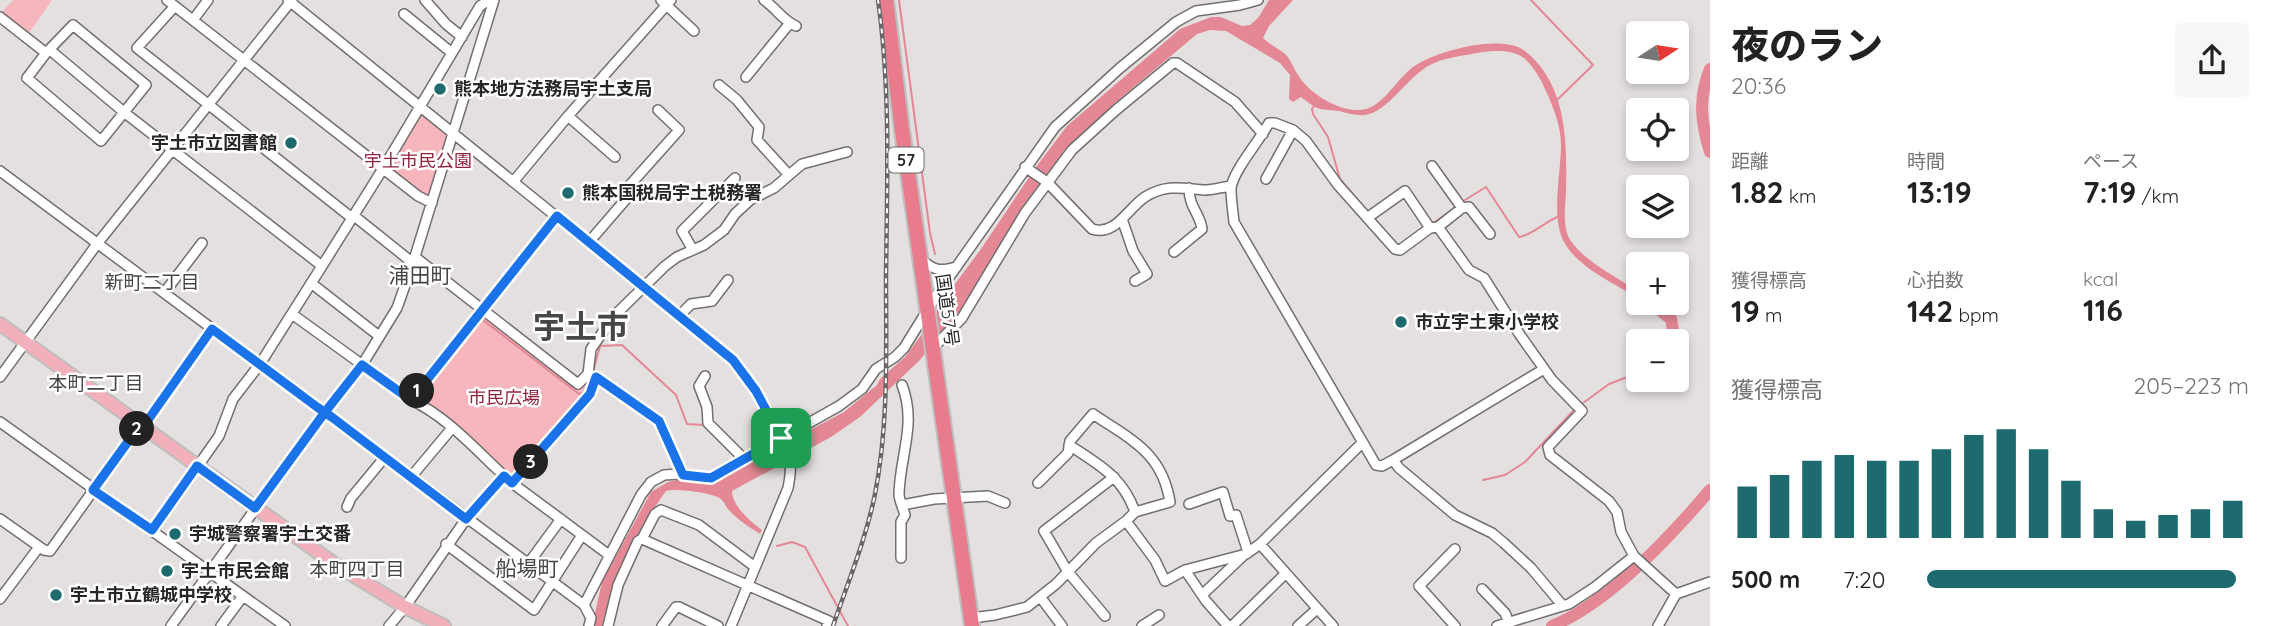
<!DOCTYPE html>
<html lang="ja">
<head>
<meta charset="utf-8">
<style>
	body { margin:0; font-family:Quicksand,"Noto Sans JP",sans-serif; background:#f6f6f6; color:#222; height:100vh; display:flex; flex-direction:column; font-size:26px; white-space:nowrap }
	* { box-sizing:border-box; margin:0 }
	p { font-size:23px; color:#767676 }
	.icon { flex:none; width:38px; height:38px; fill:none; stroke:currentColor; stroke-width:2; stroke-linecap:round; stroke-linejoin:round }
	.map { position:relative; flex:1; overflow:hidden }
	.panel { display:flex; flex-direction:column; background:#fff; width:560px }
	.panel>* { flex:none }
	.needle { width:46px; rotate:78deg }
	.buttons { position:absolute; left:1626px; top:21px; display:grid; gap:14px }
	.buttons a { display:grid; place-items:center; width:63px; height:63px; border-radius:7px; background:#fff; box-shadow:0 4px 10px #0003; font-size:35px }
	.pin { position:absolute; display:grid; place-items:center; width:60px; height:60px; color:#fff; margin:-30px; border-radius:14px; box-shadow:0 4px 10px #0006 }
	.km { position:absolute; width:35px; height:35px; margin:-18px; border-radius:50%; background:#222; color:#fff; font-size:19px; line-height:35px; text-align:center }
	.round { display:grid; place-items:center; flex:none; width:74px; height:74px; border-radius:7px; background:#f6f6f6 }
	.head { display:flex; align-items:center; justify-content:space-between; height:119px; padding:0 21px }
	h1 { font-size:38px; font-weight:800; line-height:52px }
	.metrics { display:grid; grid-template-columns:repeat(3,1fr); gap:10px; height:119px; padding:7px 21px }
	.metrics div { display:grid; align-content:center }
	.metrics b { font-size:30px; font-weight:800 }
	.metrics small { font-size:19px; font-weight:400 }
	.metrics p { font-size:19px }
	.chart { height:196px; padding:14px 21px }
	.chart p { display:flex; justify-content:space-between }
	.chart svg { width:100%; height:126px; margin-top:7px; stroke:#1d6a6f; stroke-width:6 }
	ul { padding:0 21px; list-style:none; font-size:23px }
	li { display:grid; grid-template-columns:112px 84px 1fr; align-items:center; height:52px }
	li i { height:18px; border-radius:9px; background:#1d6a6f }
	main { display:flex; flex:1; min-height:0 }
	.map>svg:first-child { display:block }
	.green { fill:#f7b6bd }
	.water { fill:#e38894 }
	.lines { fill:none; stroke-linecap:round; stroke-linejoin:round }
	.stream { stroke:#e38894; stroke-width:2 }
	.river { stroke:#e38894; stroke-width:12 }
	.minor-casing { stroke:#736f6f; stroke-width:12 }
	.major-casing { stroke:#bebebe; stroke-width:16 }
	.highway-casing { stroke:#bebebe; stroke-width:18 }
	.minor { stroke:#fff; stroke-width:9 }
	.major { stroke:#f2b0ba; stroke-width:12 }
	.highway { stroke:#e97c8c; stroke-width:14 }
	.rail-casing { stroke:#6a6768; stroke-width:4.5 }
	.rail { stroke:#fff; stroke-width:2; stroke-dasharray:5; stroke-linecap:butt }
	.route-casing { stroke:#fff; stroke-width:14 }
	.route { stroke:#1a73e8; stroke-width:9 }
	.poi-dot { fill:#1d6a6f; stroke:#fff; stroke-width:2.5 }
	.labels { text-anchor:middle; stroke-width:5; stroke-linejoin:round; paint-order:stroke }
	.shield { fill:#fff; stroke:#686768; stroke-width:2 }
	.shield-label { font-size:16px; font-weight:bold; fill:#282627 }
	.poi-label { font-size:18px; font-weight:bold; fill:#282627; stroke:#fff; text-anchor:start }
	.park-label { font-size:18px; fill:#90243e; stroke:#fff }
	.street-label { font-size:18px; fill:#282627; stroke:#fff }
	.neighbourhood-label { font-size:19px; fill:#494646; stroke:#fff }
	.quarter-label { font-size:21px; fill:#494646; stroke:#fff }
	.town-label { font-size:32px; font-weight:bold; fill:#494646; stroke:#fff }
</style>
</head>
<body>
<main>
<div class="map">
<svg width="1710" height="626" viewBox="0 0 1710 626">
	<rect width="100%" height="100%" fill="#e5e0e0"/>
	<path class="green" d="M13 0H52L27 36 1 13Z
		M419 106 453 132 432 203 384 167Z
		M483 314 577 386 586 380H590L591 384 586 394 513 478 419 396Z"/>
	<path class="water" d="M1269 0H1293L1269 26 1263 38C1269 44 1277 48 1284 53 1291 59 1293 68 1298 75 1309 93 1335 109 1356 110 1381 112 1395 80 1413 67 1435 51 1502 33 1525 51 1568 85 1567 144 1566 193 1565 207 1563 223 1568 236 1579 259 1618 277 1638 292V298C1614 283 1576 267 1563 240 1551 215 1561 173 1561 145 1561 126 1553 106 1545 89 1541 79 1533 66 1524 58 1514 50 1496 50 1483 52 1467 55 1447 57 1432 64 1408 75 1389 112 1365 115 1356 116 1348 113 1339 111 1317 108 1320 112 1301 97L1293 102 1289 99 1290 75 1280 63 1226 31 1210 30 1197 34 1116 102 1056 163 960 311 920 360 860 417 831 437 732 491C732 506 751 522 762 530L760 534C749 527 738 520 728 509 726 507 725 503 722 500 716 493 675 488 666 491 638 530 613 579 602 626H592L602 582 651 492 668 482 677 480 712 482 844 412 877 385 880 379 905 357 936 315 937 308 981 249 1036 167 1067 126 1180 29 1211 17H1221L1242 26 1250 25 1258 18Z"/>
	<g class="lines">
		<path class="stream" d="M899 0 930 233 935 254
			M1531 0 1593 65 1556 101
			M1314 106 1312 109 1313 114 1328 137 1340 179 1368 212
			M1465 200 1486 187 1519 237C1535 234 1545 221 1560 216
			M1433 223 1452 210
			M483 320 579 394 585 392 590 380
			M593 372 600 346 622 345 676 395 687 424 704 425 707 428
			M1583 403 1609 384 1638 373
			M1483 480 1505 475 1525 462 1574 410
			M777 546 792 542 805 547 848 626"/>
		<path class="river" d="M1710 69C1698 98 1701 123 1710 152
			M1651 303 1671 319 1675 341
			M1552 626C1609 603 1670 537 1710 490"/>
		<defs>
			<path id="minor" d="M167 0 418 196 432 203
				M288 0 724 352C746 373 784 431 790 461 791 470 790 478 788 488L731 626
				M425 0 446 24 462 37
				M661 0 694 31
				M764 0C775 7 783 21 796 26
				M175 6 137 48 352 218
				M404 14 452 53
				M0 17 46 53
				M193 20 208 0
				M73 25 146 85 101 141 27 78 46 53Z
				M50 50 125 113 322 266
				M746 77 790 23
				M719 85 737 100 759 127 757 140 789 175
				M568 116 615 157
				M1432 166 1462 208
				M1025 167 1047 182 1092 229C1115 237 1128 208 1145 197 1166 184 1181 188 1204 190 1213 190 1222 187 1231 186
				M0 171 584 605 591 618 589 626
				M1266 179 1293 130
				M513 182 568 116 671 0
				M353 215 413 263
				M1367 218 1405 191 1430 228
				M1122 219 1133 251 1147 274 1135 281
				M1438 227 1462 208 1469 207 1490 234
				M589 242 627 198 629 186 679 130 658 110
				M693 250 682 231 735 178
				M1174 252 1202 229C1200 213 1189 208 1189 188
				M415 257 578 384 588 374 591 349 614 316 665 266 677 257 704 245 724 230 735 214 750 200 774 188 802 164 847 152
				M920 259C934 270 939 272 956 267
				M311 283 379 336
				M164 293 202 243
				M292 314 411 400C450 418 480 455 512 483L590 394 596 377
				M679 316 691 304 712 301 728 280
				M933 348 962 318 1025 213 1072 150 1116 110 1173 63H1177L1235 102 1263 134
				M1544 369 1393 460 1382 466 1376 465 1234 222C1233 212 1231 200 1231 189 1232 172 1260 140 1269 123H1275L1293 130 1306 141 1338 185 1395 249 1400 250 1430 228 1438 227 1469 270 1484 278 1520 335 1552 380 1582 411 1548 447 1550 455 1609 501 1617 512 1621 532 1634 556 1676 594
				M594 376 659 421 683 475
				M705 376 699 386 707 407 708 423 744 459
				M0 377 97 244 292 0
				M411 400 557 216
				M0 422 285 626
				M143 427 212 329
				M1069 445C1098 464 1123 477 1135 512
				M1393 460 1399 468 1455 515 1492 533 1504 543 1531 568 1563 606
				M411 477 452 428
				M512 483 609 555
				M1189 504 1223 492 1230 516 1236 515 1248 552
				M902 505 934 499 988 496 1005 503
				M347 507 351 498 385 457
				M0 519 44 550 50 551 140 425
				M1126 521 1155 560 1165 581 1185 570 1246 554 1260 544 1333 626
				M153 530 219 436 233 399 260 364 322 266 384 167 480 6 489 0
				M642 539 829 621 827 626
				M446 544 534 610 582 535
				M1260 544 1362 443
				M1455 549 1419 586 1455 626
				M901 558V522L905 515C903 508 899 500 899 494 900 455 917 424 902 385
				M528 564 561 519
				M1185 570 1206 601 1228 626
				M1482 589 1505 613 1509 623
				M1202 595 1244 555
				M1041 598 1062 626
				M0 599 39 547
				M584 605 641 495 651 482 664 475 679 474 711 478 839 406 862 389 876 369 895 357 904 348 938 293 1055 127 1120 68 1176 22 1196 11 1240 5 1258 0
				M1105 616 1068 572 1044 531 1114 477
				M971 618 995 615 1027 607 1056 584 1096 543 1126 521 1135 512 1170 502C1162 452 1131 440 1093 414L1070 441 1068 453 1038 483
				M171 626 320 419 362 365 397 308 413 263 494 0
				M221 626 243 596
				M389 626 405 607 466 519 504 476
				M608 626 618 585 638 541 642 539 655 514 661 510 699 525 755 567
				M662 626 676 607H679L718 626
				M1142 626 1159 615
				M1232 626 1285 574
				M1298 626 1317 609
				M1497 626 1569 604 1595 587 1634 556
				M1658 626 1676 594 1710 582"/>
			<path id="major" d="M0 324 333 563 405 607 444 626"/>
			<path id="highway" d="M886 0 902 130 972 626"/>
		</defs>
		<use href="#minor" class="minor-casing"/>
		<use href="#major" class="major-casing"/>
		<use href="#highway" class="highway-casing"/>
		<use href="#minor" class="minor"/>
		<use href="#major" class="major"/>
		<use href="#highway" class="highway"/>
		<defs>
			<path id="rail" d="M833 626C848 582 866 539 875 494 889 423 886 349 886 276 887 184 891 92 878 0"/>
		</defs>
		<use href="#rail" class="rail-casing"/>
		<use href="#rail" class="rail"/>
	</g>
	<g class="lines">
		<defs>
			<path id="route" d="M781 438 756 391 733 360 557 216 411 400 362 365 329 407 320 419 255 508 197 466 152 530 93 490 140 425 143 427 212 329 317 407 333 418 466 519 504 476 512 483 590 394 596 377 659 421 683 475 711 478 781 438"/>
		</defs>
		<use href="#route" class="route-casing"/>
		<use href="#route" class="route"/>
	</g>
	<g class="poi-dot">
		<circle cx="440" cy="89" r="7"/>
		<circle cx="291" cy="143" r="7"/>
		<circle cx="568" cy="193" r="7"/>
		<circle cx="1401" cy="322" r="7"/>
		<circle cx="175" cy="534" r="7"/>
		<circle cx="167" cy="571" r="7"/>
		<circle cx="56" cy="595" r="7"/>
	</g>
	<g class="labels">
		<rect class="shield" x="888.5" y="147.5" width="35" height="25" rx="5"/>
		<g class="shield-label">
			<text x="906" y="166">57</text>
		</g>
		<g class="poi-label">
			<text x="454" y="95">熊本地方法務局宇土支局</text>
			<text x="277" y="149" text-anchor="end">宇土市立図書館</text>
			<text x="582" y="199">熊本国税局宇土税務署</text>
			<text x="1415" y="328">市立宇土東小学校</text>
			<text x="189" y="540">宇城警察署宇土交番</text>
			<text x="181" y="577">宇土市民会館</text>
			<text x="70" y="601">宇土市立鶴城中学校</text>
		</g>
		<g class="park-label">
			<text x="418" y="167">宇土市民公園</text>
			<text x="504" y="404">市民広場</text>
		</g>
		<g class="street-label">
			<text transform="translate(947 310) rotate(82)" y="6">国道57号</text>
		</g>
		<g class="neighbourhood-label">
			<text x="152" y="289">新町二丁目</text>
			<text x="96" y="390">本町二丁目</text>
			<text x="357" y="576">本町四丁目</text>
		</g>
		<g class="quarter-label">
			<text x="420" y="283">浦田町</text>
			<text x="527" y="576">船場町</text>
		</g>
		<g class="town-label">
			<text x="581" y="338">宇土市</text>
		</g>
	</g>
</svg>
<div class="buttons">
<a><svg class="needle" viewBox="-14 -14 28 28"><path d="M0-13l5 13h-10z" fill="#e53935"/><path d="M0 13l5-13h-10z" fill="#767676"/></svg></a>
<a><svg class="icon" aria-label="locate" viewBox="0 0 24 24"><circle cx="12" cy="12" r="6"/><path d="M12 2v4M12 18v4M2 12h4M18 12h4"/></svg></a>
<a><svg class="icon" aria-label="layers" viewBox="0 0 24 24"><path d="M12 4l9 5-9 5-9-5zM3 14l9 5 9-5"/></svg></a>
<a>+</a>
<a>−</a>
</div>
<div class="pin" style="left:781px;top:438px;background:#1e9e55"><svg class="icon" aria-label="arrive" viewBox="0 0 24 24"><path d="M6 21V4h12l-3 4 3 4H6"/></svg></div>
<b class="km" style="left:417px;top:391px">1</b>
<b class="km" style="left:137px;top:429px">2</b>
<b class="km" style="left:531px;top:462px">3</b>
</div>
<section class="panel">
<div class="head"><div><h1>夜のラン</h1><p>20:36</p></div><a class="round"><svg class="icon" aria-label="share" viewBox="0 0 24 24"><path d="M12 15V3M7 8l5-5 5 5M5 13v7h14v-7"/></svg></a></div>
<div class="metrics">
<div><p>距離</p><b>1.82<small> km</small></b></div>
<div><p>時間</p><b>13:19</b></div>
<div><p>ペース</p><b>7:19<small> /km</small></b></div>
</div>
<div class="metrics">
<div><p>獲得標高</p><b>19<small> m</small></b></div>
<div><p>心拍数</p><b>142<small> bpm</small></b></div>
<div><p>kcal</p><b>116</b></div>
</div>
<div class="chart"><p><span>獲得標高</span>205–223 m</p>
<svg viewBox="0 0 160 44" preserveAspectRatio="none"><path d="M5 44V26M15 44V22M25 44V17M35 44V15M45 44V17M55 44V17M65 44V13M75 44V8M85 44V6M95 44V13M105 44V24M115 44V34M125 44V38M135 44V36M145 44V34M155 44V31"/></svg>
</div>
<ul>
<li><b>500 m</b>7:20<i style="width:96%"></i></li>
</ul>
</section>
</main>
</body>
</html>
